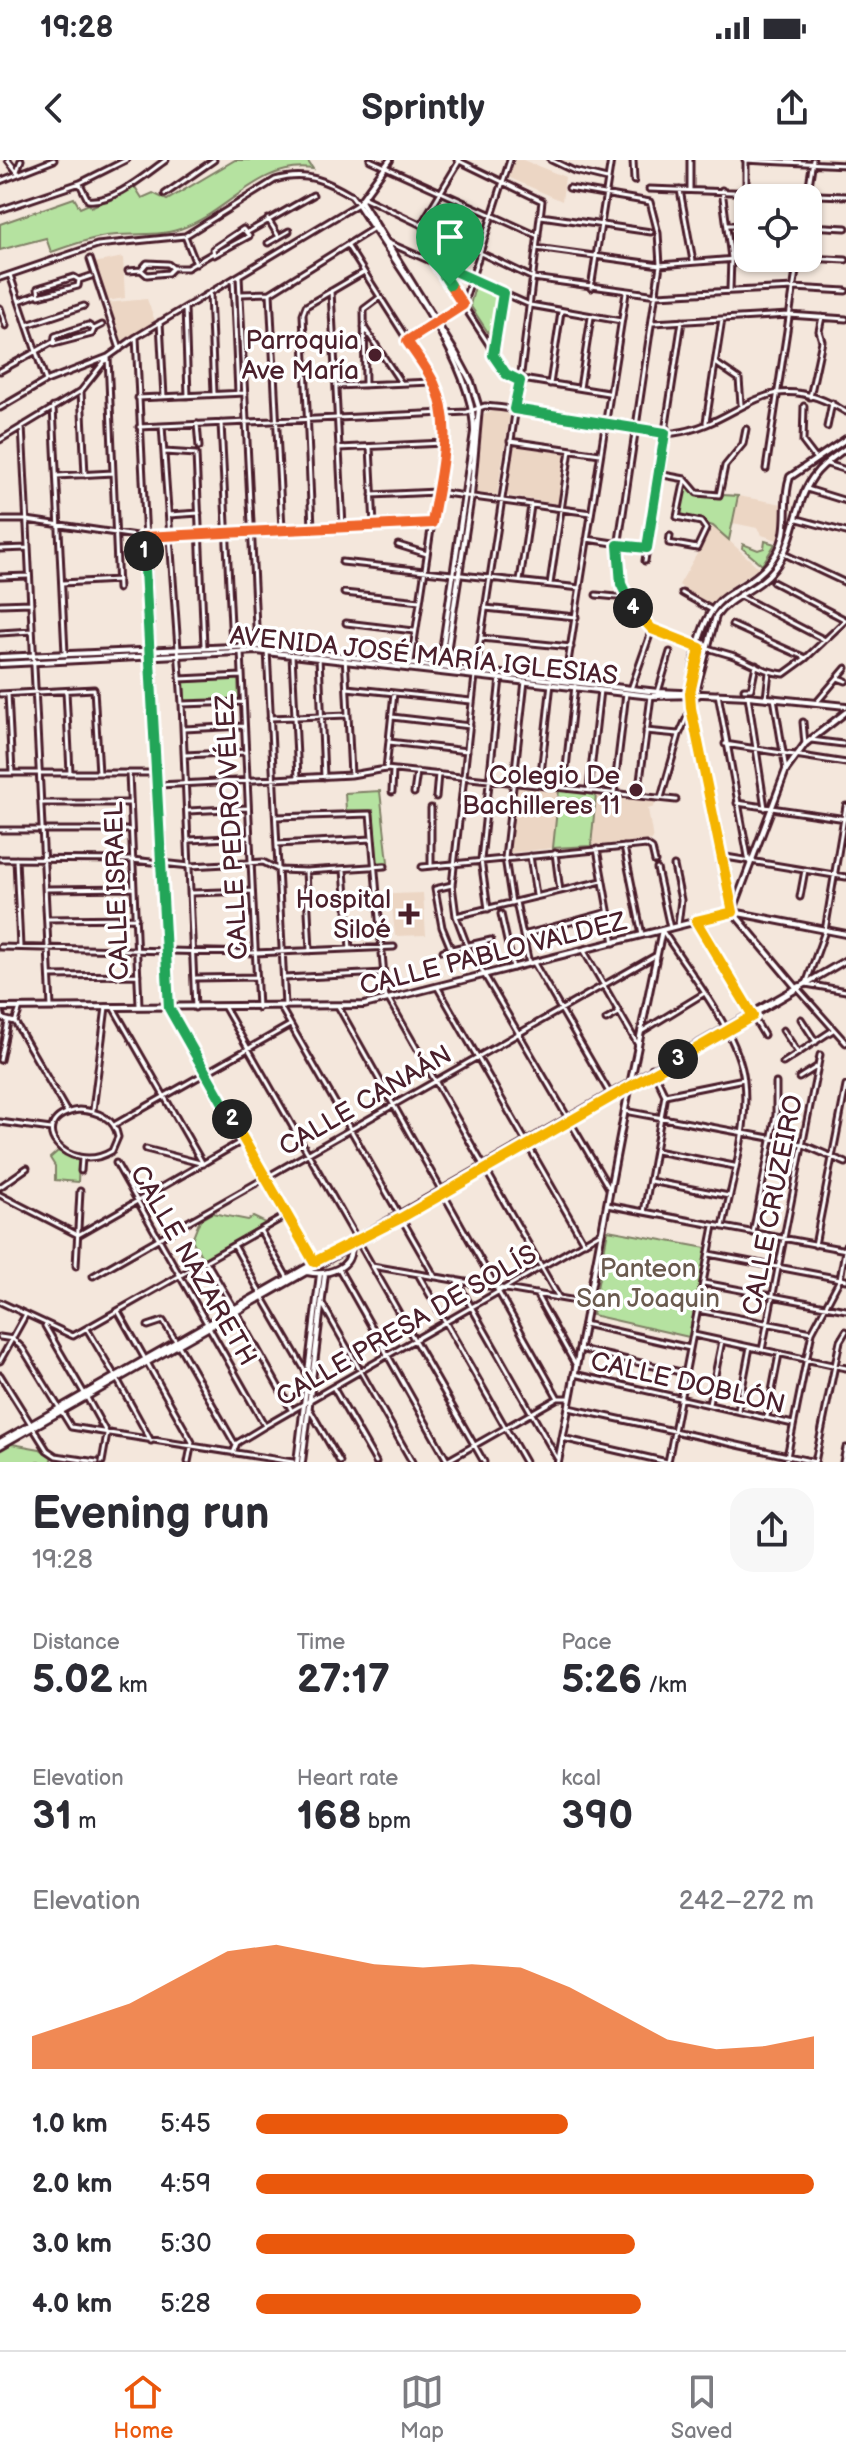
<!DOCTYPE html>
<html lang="en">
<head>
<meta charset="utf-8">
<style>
	body { margin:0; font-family:"Balsamiq Sans",sans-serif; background:#f7f7f7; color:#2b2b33; height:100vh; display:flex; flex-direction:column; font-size:30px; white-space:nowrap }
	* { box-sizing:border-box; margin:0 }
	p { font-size:26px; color:#7c7c81 }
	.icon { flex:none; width:44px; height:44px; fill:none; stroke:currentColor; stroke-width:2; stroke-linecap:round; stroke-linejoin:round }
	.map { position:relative; height:1302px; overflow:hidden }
	.panel { display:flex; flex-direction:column; background:#fff; flex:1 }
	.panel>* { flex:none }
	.controls { position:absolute; left:734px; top:24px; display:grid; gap:16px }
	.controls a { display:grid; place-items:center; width:88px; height:88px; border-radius:16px; background:#fff; box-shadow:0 2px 6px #0004; font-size:40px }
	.pin { position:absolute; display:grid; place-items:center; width:68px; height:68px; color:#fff; margin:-82px -34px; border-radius:50% 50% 50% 0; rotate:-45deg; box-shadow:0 0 8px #0007 }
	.pin .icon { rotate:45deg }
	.km { position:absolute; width:40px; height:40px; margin:-20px; border-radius:50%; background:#222; color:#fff; font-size:22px; line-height:40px; text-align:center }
	.round { display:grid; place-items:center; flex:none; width:84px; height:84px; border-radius:24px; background:#f7f7f7 }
	.overview { display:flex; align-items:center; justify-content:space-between; height:136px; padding:0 32px }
	h1 { font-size:44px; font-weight:800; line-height:60px }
	.stats { display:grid; grid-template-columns:repeat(3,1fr); gap:12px; height:136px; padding:8px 32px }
	.stats div { display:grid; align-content:center }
	.stats b { font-size:40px; font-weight:800 }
	.stats small { font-size:22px; font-weight:400 }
	.stats p { font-size:22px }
	.chart { height:224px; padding:16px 32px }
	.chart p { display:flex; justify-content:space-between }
	.chart svg { width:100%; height:144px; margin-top:8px; fill:#ea580c; opacity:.7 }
	ul { padding:0 32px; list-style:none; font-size:26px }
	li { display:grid; grid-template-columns:128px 96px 1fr; align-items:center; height:60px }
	li i { height:20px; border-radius:10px; background:#ea580c }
	.status { display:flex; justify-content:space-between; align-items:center; height:56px; padding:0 40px; background:#fff; direction:ltr }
	.status svg { height:22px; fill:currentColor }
	header { display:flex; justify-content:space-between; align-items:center; height:104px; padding:0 32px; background:#fff; font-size:36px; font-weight:800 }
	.dock { display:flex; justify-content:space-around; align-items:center; height:112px; border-top:2px solid #e1e1e2; background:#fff; font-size:22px; color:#7c7c81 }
	.dock a { display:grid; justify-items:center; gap:4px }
	.dock .selected { color:#ea580c }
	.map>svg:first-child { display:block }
	.built { fill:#ecd6c4 }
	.green { fill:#b5e2a0; stroke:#808066; stroke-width:2 }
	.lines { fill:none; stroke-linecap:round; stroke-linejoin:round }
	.street-casing { stroke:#4a1f2b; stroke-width:9 }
	.secondary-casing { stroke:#4a1f2b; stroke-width:10 }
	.street { stroke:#fff; stroke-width:3 }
	.secondary { stroke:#fff; stroke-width:4 }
	.split-1-casing { stroke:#fff; stroke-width:16 }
	.split-2-casing { stroke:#fff; stroke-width:16 }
	.split-3-casing { stroke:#fff; stroke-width:16 }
	.split-4-casing { stroke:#fff; stroke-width:16 }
	.split-5-casing { stroke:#fff; stroke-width:16 }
	.split-1 { stroke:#f0652b; stroke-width:10 }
	.split-2 { stroke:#22a559; stroke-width:10 }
	.split-3 { stroke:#f5b400; stroke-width:10 }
	.split-4 { stroke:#f5b400; stroke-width:10 }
	.split-5 { stroke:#22a559; stroke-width:10 }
	.poi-dot { fill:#4a1f2b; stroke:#fff; stroke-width:3 }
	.labels { text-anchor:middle; stroke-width:7; stroke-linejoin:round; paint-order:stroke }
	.poi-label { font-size:26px; fill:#4a1f2b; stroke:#fff; text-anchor:end }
	.street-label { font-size:26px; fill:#4a1f2b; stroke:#fff }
	.park-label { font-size:26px; fill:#6a5a4e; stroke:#fff }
</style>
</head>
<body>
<div class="status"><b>19:28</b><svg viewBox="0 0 49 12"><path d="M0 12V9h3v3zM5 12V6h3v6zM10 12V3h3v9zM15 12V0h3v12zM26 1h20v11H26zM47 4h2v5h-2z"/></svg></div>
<header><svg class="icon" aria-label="back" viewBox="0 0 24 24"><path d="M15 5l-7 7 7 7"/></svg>Sprintly<svg class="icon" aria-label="share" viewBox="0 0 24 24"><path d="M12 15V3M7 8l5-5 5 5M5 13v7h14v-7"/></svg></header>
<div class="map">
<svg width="846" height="1302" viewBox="0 0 846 1302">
	<rect width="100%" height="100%" fill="#f4e7dc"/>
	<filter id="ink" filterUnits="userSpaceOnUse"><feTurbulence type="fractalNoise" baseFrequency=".0125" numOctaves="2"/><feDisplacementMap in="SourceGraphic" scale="16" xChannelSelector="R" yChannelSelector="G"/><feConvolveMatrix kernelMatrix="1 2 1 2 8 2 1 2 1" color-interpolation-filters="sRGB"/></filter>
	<g filter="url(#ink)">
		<path class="built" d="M512 0H523L565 17 562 41 508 17Z
			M123 97 125 138 106 141 94 103Z
			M147 139 155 161 119 183 107 143Z
			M492 251 510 253 497 335 474 333 483 255Z
			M513 284 567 293 559 344 505 336Z
			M738 336 783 344 785 360 780 381 762 375 757 368 733 363Z
			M713 366 759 408 724 431 710 448 679 425Z
			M517 626 559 630 553 688 509 693Z
			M596 634 656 640 654 647 648 649 653 680 591 686Z
			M423 733 426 775 395 776 391 734Z"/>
		<path class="green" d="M235 0H307L313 9C259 1 228 53 180 69 158 77 129 73 106 76 88 79 69 86 51 92L46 78 0 90V64L74 38 80 48 89 44 91 47 135 27 142 38 153 33 167 40Z
			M476 123 500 134 493 180 470 145Z
			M687 323 691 333 738 336 729 380 713 366 680 356Z
			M765 381 775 384 762 405 742 388 743 384 758 390 764 388Z
			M238 519 239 540 185 542 184 522Z
			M559 630 596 634 591 686 553 688Z
			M380 631 388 702 375 703 373 650H346L345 633Z
			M58 991 79 1001 78 1022 55 1020V1006L50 998Z
			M212 1053 248 1060 253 1057 266 1063 203 1099 192 1080 200 1060Z
			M608 1070 706 1088 689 1177 592 1155Z
			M12 1284 40 1289 52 1297 50 1302H0V1291Z"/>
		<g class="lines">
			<defs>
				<path id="street" d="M8 0 18 13
					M370 0 538 76
					M457 0 542 41 520 221 476 509
					M551 0 574 11 607 19
					M633 0 634 21
					M690 0V29
					M745 0 846 5
					M746 0V31
					M17 11 21 0
					M0 21 54 0
					M80 24 88 40C114 43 146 14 166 0
					M569 28 650 42 658 73 660 105 617 394C619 471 672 477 731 495 749 501 765 513 784 514L806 498 846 460
					M649 29 846 36
					M680 30 693 101
					M722 30 731 98 730 130
					M165 34 214 0
					M365 38 533 118 657 135 794 128 846 131
					M807 38 813 0
					M0 50 80 23 126 0
					M541 56 651 72
					M268 59 279 77
					M421 65 460 0
					M728 65H748
					M808 66 846 68
					M243 69 249 76 214 95 213 89Z
					M248 72 313 35
					M185 76 196 104
					M387 82 530 145 621 161
					M268 83 289 71
					M347 85 434 222 444 253V283L411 502
					M536 88 660 105 748 98
					M808 98 846 100
					M90 99 120 189
					M147 103 168 104 173 108 168 113 147 115 141 110Z
					M436 103 510 217 608 233
					M173 108H187L213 93
					M128 111 141 110
					M10 115 46 221
					M239 116 257 487
					M74 117 79 120 78 126 39 136 38 128Z
					M0 118 97 85 185 76 275 20C306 11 325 20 352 36
					M233 119 238 233
					M79 120 91 116
					M591 128 611 0
					M331 131 343 367
					M210 133 214 233
					M270 133 282 369
					M241 134 270 133 374 68
					M19 141 38 134
					M0 148 6 166
					M185 148 188 236
					M160 162 164 237
					M653 163 789 155 846 159
					M27 165 84 146
					M88 165 94 169 92 174 54 184 55 176Z
					M364 167 401 223
					M94 169 102 165
					M136 177 169 848 314 1102
					M407 181 463 145 510 0
					M493 192 503 133
					M717 204 739 219 741 244
					M0 211 53 182
					M550 224 561 152
					M365 225 364 149 380 137
					M336 226 432 222
					M580 228 591 157
					M81 231 85 315
					M810 237 822 181 819 171 822 157
					M138 238 245 233
					M804 246 803 282 816 299
					M53 247 65 493
					M0 248 46 221 108 197 118 429
					M706 262 722 159
					M221 263 232 485
					M197 264 199 287
					M22 266 51 847
					M162 266 182 544 195 848
					M139 267 467 252 485 246C532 250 578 260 625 267 640 269 658 275 674 273 742 265 764 201 846 252
					M827 267 832 243
					M0 280 81 231 108 197 136 177 358 44 351 35
					M510 281 600 294
					M370 287 374 366
					M339 288 443 283
					M165 292 196 294 204 486
					M827 304 846 310
					M766 309 798 98
					M658 314 685 319 697 333 719 335 725 306 743 284 746 269
					M57 316 113 313
					M807 329 846 341
					M372 335 437 332 591 353
					M169 355 199 353
					M798 359 846 372
					M0 360H27L143 377 430 363
					M312 368 303 154 306 146 364 112
					M670 376 669 383 697 388 706 369 701 362 677 357 685 319
					M587 379 647 388
					M398 385 427 394
					M0 389 28 388
					M782 393 846 423
					M645 401 682 161
					M342 402 580 428
					M0 417 28 416
					M520 421 531 346
					M773 422 844 459
					M62 423 118 420
					M550 424 570 290
					M344 433 420 441
					M682 433 712 450
					M596 435 627 438
					M740 436 825 480
					M0 444 31 443
					M485 448 576 457
					M346 463 414 471
					M732 465 806 498
					M0 473 32 471
					M481 478 571 487
					M267 490 285 846
					M241 492 258 848
					M292 495 298 618
					M345 495 351 615
					M319 497 324 617
					M475 516 452 725 456 756 467 785 610 1030
					M838 518 846 521
					M180 519 242 516
					M565 521 626 133
					M347 528 471 541
					M631 529 652 469
					M744 529H751L756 505
					M66 531 70 613
					M658 532 670 492
					M0 534 94 529 99 613
					M8 534 12 613
					M718 534 749 702
					M748 536 765 648
					M766 538 769 512
					M774 538 786 610
					M817 542 846 508
					M182 544 242 542
					M392 557 470 566
					M270 558 348 555
					M803 562 805 584
					M184 569 244 566
					M646 571 678 574
					M811 580 843 584
					M389 582 467 591
					M725 584 846 603
					M185 595 245 592
					M386 609 394 533
					M0 613H158
					M129 613 139 845
					M540 623 551 523
					M159 625 351 615 386 609 676 640
					M564 626 575 526
					M589 629 600 530
					M392 632 393 610
					M414 633 417 612
					M614 633 626 533
					M638 636 651 536
					M436 637 438 614
					M661 638 679 575 691 548
					M42 643H130
					M737 643 846 659
					M846 646 825 771 806 824 846 831
					M188 651 248 648
					M276 657 370 654 386 839
					M0 670H131
					M189 680 249 677
					M277 684 372 679
					M624 687 642 775
					M597 689 614 783
					M555 693 560 731
					M530 696 536 735
					M720 696 846 717
					M0 699 132 700 190 706 263 702 279 710 306 711 385 706
					M16 699 20 787
					M431 706V648
					M674 706 681 740 678 765
					M422 707 646 685 652 689 655 702
					M657 709 670 768
					M344 710 350 789
					M306 711 310 791
					M46 729 134 728
					M192 733 252 731
					M800 737 805 710
					M516 742 529 804
					M512 743 505 698 525 521
					M488 749 481 700 500 518
					M501 754 513 808
					M456 756 602 721
					M47 759 136 758
					M696 761 764 875
					M662 770C689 812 739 872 744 921 749 968 732 1021 723 1067
					M523 775 608 752
					M0 787 255 793 394 787
					M451 789 442 767 435 729 452 725
					M443 791 491 780
					M584 791 638 885
					M534 803 610 934
					M50 816 138 815
					M196 818 257 817
					M284 818 384 813
					M438 828 584 1083
					M798 829 846 883
					M389 840 559 1138
					M338 846 558 1238
					M113 847 203 1004
					M0 848 3 859 15 862
					M225 848 484 1302
					M281 848 435 1117
					M801 859 816 882
					M606 860 619 853
					M15 862 67 952
					M15 862 20 848
					M783 870 798 893
					M641 872 703 834
					M0 900 8 862
					M783 903 833 870
					M799 918 818 906
					M665 935 744 919
					M79 950C97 951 115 958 118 977L112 991C68 1018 20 959 79 950Z
					M93 950 106 847
					M625 951 802 984 846 1003
					M0 962 51 969
					M114 965 290 865
					M146 989 200 1003
					M656 991 734 1006
					M116 1003 265 1266
					M81 1011 82 998
					M650 1021 729 1036
					M0 1027 27 1008
					M0 1035 78 1075 244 980
					M607 1045 846 1090
					M644 1052 665 935 652 908
					M260 1070 287 1117
					M753 1073 776 955V923
					M234 1085 260 1132
					M815 1085 846 926
					M709 1094 846 1120
					M206 1101 234 1148
					M76 1106 80 1031
					M372 1106 588 1143
					M339 1109 448 1302
					M418 1114 525 1302
					M93 1116 655 796
					M456 1120 557 1298
					M704 1123 846 1150
					M536 1134 575 1204
					M262 1136 306 1212
					M0 1142 73 1176 287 1055
					M323 1145 412 1302
					M698 1150 812 1172
					M118 1151 192 1282 188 1302
					M236 1151 292 1251
					M584 1164 690 1188
					M45 1166 84 1233
					M148 1166 163 1161 176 1181
					M87 1169 115 1216
					M694 1175 846 1208
					M0 1177 13 1179 23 1189 71 1267 293 1302
					M178 1184 235 1284
					M579 1189 685 1213
					M762 1190 820 895
					M0 1201 26 1154
					M574 1214 793 1264
					M0 1215 47 1290 56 1296 97 1302
					M117 1219 151 1281
					M333 1227 376 1302
					M86 1236 107 1274 102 1302
					M709 1244 722 1181
					M569 1248 815 1302
					M310 1250 340 1302
					M738 1250 750 1187
					M767 1257 779 1194
					M562 1278 667 1302
					M233 1293 237 1283 265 1266 602 1072
					M445 1302 558 1238H568
					M668 1302 714 1066
					M786 1302 812 1172 840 1119 846 1085
					M815 1302 840 1181 846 1171
					M843 1302 846 1288"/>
				<path id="secondary" d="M390 0 358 44C396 105 474 201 474 272L440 505
					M361 41 456 194 471 222 479 248 471 336 445 505
					M0 497 257 486 658 532 748 536 846 546
					M0 504 257 491 651 536 698 535
					M690 534C693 505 699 455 725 437 745 423 763 416 776 394 792 369 781 343 790 317L846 279
					M733 750 786 610 805 584 846 552
					M795 826 733 752 720 696 691 548 716 456C731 435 758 430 774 409 796 382 794 344 813 317 821 305 834 297 846 288
					M0 848 364 845 733 752 846 774
					M631 920 662 770
					M307 1112C326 1116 355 1109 350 1084
					M0 1282 800 826
					M0 1286 570 962 846 800
					M297 1302 320 1114
					M302 1302 325 1114
					M558 1302 629 929"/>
			</defs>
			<use href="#street" class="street-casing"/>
			<use href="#secondary" class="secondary-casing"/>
			<use href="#street" class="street"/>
			<use href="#secondary" class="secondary"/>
		</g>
	</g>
	<g class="lines" filter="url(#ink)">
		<defs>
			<path id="split-1" d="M144 391 143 377 432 363C439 318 455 266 434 223 427 208 416 195 407 181L463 145 450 125"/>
			<path id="split-2" d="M144 391 169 848 232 959"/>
			<path id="split-3" d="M232 959 314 1102 401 1058 678 899"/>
			<path id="split-4" d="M633 448 652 469 700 488 690 533 691 548 733 752 696 761 753 856 678 899"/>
			<path id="split-5" d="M450 125 436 103 503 133 493 195 506 214 520 221 514 249 665 273 647 388 618 385 621 424 633 448"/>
		</defs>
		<use href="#split-1" class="split-1-casing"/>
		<use href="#split-2" class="split-2-casing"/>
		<use href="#split-3" class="split-3-casing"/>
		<use href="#split-4" class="split-4-casing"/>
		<use href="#split-5" class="split-5-casing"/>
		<use href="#split-1" class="split-1"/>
		<use href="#split-2" class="split-2"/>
		<use href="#split-3" class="split-3"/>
		<use href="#split-4" class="split-4"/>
		<use href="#split-5" class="split-5"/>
	</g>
	<g class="poi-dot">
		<circle cx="375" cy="195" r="8"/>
		<circle cx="636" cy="630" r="8"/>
		<path d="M405 742h8v8h8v8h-8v8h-8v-8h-8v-8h8z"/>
	</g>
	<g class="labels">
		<g class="poi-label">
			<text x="359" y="189">Parroquia<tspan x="359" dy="30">Ave María</tspan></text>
			<text x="620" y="624">Colegio De<tspan x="620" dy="30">Bachilleres 11</tspan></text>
			<text x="391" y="748">Hospital<tspan x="391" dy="30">Siloé</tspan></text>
		</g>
		<g class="street-label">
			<text transform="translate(424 495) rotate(6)" y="9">AVENIDA JOSÉ MARÍA IGLESIAS</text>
			<text transform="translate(231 667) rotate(-93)" y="9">CALLE PEDRO VÉLEZ</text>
			<text transform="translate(116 731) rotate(-92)" y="9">CALLE ISRAEL</text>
			<text transform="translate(493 793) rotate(-14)" y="9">CALLE PABLO VALDEZ</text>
			<text transform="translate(365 940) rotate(-30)" y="9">CALLE CANAÁN</text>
			<text transform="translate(772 1045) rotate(-79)" y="9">CALLE CRUZEIRO</text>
			<text transform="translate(194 1105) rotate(60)" y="9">CALLE NAZARETH</text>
			<text transform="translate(406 1165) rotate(-30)" y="9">CALLE PRESA DE SOLÍS</text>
			<text transform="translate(688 1222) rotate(13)" y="9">CALLE DOBLÓN</text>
		</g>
		<g class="park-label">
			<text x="648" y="1117">Panteon<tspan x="648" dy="30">San Joaquin</tspan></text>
		</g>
	</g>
</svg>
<div class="controls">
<a><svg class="icon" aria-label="locate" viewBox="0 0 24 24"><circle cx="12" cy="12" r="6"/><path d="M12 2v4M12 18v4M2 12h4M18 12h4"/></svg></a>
</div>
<div class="pin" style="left:450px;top:125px;background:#1e9e55"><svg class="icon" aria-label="arrive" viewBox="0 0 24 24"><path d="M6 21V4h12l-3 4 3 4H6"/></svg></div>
<b class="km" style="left:144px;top:391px">1</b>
<b class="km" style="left:232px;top:959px">2</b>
<b class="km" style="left:678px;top:899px">3</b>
<b class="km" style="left:633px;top:448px">4</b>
</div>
<section class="panel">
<div class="overview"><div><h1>Evening run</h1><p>19:28</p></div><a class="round"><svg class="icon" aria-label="share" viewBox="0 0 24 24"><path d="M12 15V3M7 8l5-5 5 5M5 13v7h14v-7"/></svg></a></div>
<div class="stats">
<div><p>Distance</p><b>5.02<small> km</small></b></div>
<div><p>Time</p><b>27:17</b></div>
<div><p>Pace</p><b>5:26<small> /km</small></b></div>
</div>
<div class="stats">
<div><p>Elevation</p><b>31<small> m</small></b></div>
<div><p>Heart rate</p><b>168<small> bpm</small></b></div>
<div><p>kcal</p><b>390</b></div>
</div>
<div class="chart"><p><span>Elevation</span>242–272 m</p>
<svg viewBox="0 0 160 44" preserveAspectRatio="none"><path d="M0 44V34L10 29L20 24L30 16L40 8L50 6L60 9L70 12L80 13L90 12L100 13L110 19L120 27L130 35L140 38L150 37L160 34V44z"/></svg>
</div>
<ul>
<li><b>1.0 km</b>5:45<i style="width:56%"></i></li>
<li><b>2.0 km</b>4:59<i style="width:100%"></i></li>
<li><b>3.0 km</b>5:30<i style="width:68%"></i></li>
<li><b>4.0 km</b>5:28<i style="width:69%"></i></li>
</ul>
</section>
<nav class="dock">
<a class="selected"><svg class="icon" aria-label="home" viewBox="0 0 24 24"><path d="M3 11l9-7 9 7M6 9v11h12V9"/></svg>Home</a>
<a><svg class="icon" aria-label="map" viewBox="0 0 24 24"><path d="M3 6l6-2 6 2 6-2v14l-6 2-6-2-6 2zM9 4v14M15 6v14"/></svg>Map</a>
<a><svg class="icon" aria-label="saved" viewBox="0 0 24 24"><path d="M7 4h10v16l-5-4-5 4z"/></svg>Saved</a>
</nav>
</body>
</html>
